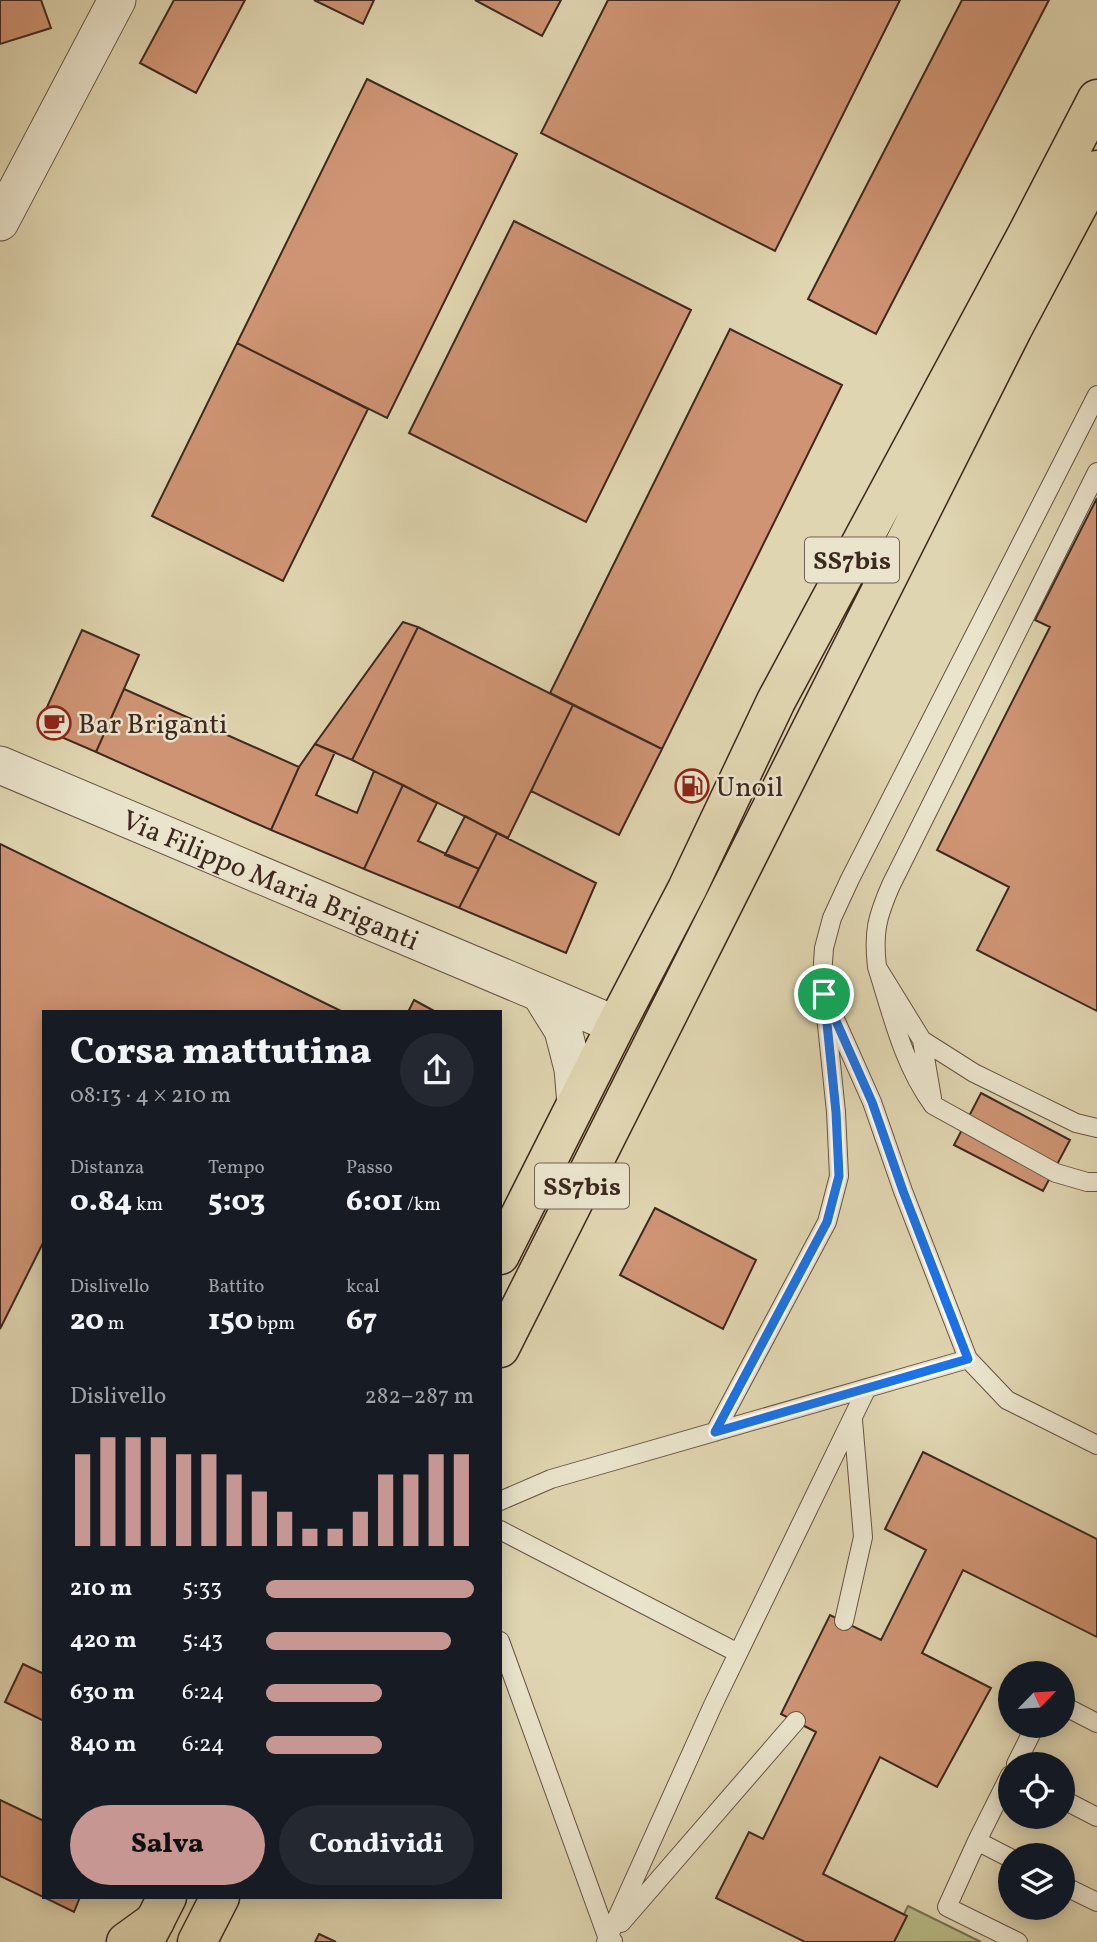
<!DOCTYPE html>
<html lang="it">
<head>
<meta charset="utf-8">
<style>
	body { margin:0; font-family:Vollkorn,serif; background:#242831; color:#f1f3f6; height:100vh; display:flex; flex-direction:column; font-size:26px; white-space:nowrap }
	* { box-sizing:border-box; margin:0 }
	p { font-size:23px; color:#9ea1a6 }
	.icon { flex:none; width:38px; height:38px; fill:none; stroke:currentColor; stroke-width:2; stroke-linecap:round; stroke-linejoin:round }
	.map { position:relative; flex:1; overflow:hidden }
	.sheet { position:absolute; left:42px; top:1010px; width:460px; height:889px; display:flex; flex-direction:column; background:#171b24; border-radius:0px; box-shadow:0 4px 18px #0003 }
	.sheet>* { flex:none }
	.needle { width:46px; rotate:65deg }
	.fabs { position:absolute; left:998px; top:1661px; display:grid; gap:14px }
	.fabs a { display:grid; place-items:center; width:77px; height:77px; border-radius:50%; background:#171b24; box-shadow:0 4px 18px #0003; font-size:35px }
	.pin { position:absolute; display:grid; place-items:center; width:60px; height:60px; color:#fff; margin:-30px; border:4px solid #fff; border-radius:50%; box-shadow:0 2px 7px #0007 }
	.round { display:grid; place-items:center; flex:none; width:74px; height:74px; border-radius:37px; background:#242831 }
	.overview { display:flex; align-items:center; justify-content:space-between; height:119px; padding:0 28px }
	h1 { font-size:38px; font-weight:800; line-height:52px }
	.figures { display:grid; grid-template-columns:repeat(3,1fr); gap:10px; height:119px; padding:7px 28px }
	.figures div { display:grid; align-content:center }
	.figures b { font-size:30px; font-weight:800 }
	.figures small { font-size:19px; font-weight:400 }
	.figures p { font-size:19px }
	.chart { height:196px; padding:14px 28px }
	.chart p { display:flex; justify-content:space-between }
	.chart svg { width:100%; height:126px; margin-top:7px; stroke:#c59692; stroke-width:6 }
	.cta { display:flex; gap:14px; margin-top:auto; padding:14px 28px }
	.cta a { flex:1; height:80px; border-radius:42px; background:#c59692; color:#111; font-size:28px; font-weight:800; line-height:80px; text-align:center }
	.cta a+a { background:#242831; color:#f1f3f6 }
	ul { padding:0 28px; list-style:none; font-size:23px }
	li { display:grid; grid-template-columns:112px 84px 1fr; align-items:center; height:52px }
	li i { height:18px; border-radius:9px; background:#c59692 }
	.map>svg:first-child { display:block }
	.green { fill:#b7bc87; stroke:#7a7254; stroke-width:2 }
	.building { fill:#ce9473; stroke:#3e2820; stroke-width:2 }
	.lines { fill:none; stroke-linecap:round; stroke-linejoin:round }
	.service-casing { stroke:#665344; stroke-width:20 }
	.minor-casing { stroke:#665344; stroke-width:39 }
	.primary-casing { stroke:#3e2820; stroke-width:41 }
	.motorway-casing { stroke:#3e2820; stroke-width:41 }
	.service { stroke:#eae4cc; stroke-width:18 }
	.minor { stroke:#eae4cc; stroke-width:37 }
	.primary { stroke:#dfd5b0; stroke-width:38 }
	.motorway { stroke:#dfd5b0; stroke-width:38 }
	.route-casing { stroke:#fff; stroke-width:14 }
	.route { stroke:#1a73e8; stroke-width:9 }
	.labels { text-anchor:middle; stroke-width:5; stroke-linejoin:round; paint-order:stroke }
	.shield { fill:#eae4cc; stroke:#726054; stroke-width:2 }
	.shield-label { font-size:26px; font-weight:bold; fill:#3e2820 }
	.poi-label { font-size:28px; fill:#3e2820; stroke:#eae4cc; text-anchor:start }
	.street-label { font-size:28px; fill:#3e2820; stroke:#eae4cc }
</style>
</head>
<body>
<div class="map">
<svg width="1097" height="1942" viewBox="0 0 1097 1942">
	<rect width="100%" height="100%" fill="#dfd5b0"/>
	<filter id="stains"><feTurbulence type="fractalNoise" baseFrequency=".00286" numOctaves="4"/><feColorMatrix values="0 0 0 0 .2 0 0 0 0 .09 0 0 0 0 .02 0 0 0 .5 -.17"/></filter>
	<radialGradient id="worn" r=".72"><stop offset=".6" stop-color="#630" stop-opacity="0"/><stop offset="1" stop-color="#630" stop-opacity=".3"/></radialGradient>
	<path class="green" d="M908 1906 981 1942H890Z"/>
	<path class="building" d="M0 0H41L51 28 0 44Z
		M174 0H245L196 93 140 63Z
		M314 0H374L363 24Z
		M475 0H561L542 36Z
		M608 0H900L775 251 541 133Z
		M962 0H1049L876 334 808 299Z
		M367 79 517 154 387 418 237 343Z
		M514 221 691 310 586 522 409 433Z
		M730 329 842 385 662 749 550 693Z
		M237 343 368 409 283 581 152 516Z
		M1097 498V1011L977 950 1009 887 937 850 1050 627 1035 620Z
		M403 622 418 627 352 760 315 744Z
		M418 627 573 705 508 838 352 760Z
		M82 630 139 655 96 752 38 727Z
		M124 689 299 767 271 830 96 752Z
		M573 705 662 749 619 835 531 791Z
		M315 744 335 752 316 795 357 813 374 771 403 785 364 869 271 830 299 767Z
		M403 785 437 803 418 841 479 869 459 908 364 869Z
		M465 816 497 833 479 869 445 855Z
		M497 833 596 883 566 953 459 908Z
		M0 844 343 1012H44V1241L0 1329Z
		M414 1000 436 1012H408Z
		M981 1093 1070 1140 1043 1191 954 1145Z
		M655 1208 756 1260 723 1329 620 1275Z
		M923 1452 1097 1539V1637L963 1570 922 1653 991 1688 937 1787 880 1757 823 1874 907 1916 894 1942H805L716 1898 749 1832 763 1839 816 1732 781 1714 830 1615 881 1640 926 1550 885 1529Z
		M23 1664 44 1674V1721L5 1702Z
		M0 1800 44 1821V1897H80L74 1912 0 1876Z
		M319 1934 336 1942H315Z"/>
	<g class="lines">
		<defs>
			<path id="service" d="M877 967C873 932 877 917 891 885L1097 472
				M831 1010 872 1102 903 1191 968 1359 1007 1400 1097 1445
				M922 1040 932 1098
				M1097 1128 1076 1123 974 1073 922 1040 877 967C892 1014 903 1064 933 1105L1056 1173 1087 1182H1097
				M715 1432 827 1222 839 1176 836 1112 822 977 824 948 832 918 850 879 1097 395
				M500 1501 551 1479 968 1359
				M500 1530 738 1653
				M844 1621 863 1537 853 1420
				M500 1641 608 1939 613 1941
				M1062 1705 1097 1723
				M1016 1764 1035 1726
				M1010 1775 977 1841 1010 1858
				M1062 1799 1097 1817
				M977 1841 947 1907 1018 1942
				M1062 1885 1097 1902
				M621 1923 796 1721
				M606 1942 713 1705 867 1388"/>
			<g id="minor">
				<path d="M0 222 117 0"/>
				<path id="s1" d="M0 765 616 1025"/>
				<path d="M540 993 563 1030 573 1069 576 1104"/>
			</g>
			<path id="primary" d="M500 1255 616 1025 687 889 776 701 1026 236 1097 99
				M500 1348 1013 328 1097 170
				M144 1942 167 1897
				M197 1942 220 1897"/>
			<path id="motorway" d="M126 1942 155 1921"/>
		</defs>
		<use href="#service" class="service-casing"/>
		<use href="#minor" class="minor-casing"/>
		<use href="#primary" class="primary-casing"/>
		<use href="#motorway" class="motorway-casing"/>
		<use href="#service" class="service"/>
		<use href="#minor" class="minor"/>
		<use href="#primary" class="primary"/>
		<use href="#motorway" class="motorway"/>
	</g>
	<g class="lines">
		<defs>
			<path id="route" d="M824 994 872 1102 903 1191 968 1359 715 1432 827 1222 839 1176 836 1112Z"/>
		</defs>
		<use href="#route" class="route-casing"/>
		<use href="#route" class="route"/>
	</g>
	<defs>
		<symbol id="cafe-ring" viewBox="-11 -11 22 22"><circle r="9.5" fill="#eae4cc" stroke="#8f2418" stroke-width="1.5"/><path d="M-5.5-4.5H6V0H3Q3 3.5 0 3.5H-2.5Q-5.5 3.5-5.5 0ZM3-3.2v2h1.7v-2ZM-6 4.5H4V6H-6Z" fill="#8f2418"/></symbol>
		<symbol id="fuel-ring" viewBox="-11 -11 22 22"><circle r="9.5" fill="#eae4cc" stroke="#8f2418" stroke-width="1.5"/><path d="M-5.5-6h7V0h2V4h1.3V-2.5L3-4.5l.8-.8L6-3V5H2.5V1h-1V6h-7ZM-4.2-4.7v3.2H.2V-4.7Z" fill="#8f2418"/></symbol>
	</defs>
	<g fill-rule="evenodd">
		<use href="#cafe-ring" x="35" y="704" width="38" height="38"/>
		<use href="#fuel-ring" x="673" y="767" width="38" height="38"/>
	</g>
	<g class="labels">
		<g class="shield">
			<rect x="805" y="537.5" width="94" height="45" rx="5"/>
			<rect x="535" y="1163.5" width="94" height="45" rx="5"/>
		</g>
		<g class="shield-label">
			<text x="852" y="569">SS7bis</text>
			<text x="582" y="1195">SS7bis</text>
		</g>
		<g class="poi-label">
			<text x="78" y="733">Bar Briganti</text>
			<text x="716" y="796">Unoil</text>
		</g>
		<g class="street-label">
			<text dy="10" stroke="none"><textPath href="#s1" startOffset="294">Via Filippo Maria Briganti</textPath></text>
		</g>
	</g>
	<rect width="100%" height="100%" filter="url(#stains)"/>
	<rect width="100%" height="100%" fill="url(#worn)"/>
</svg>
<div class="fabs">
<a><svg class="needle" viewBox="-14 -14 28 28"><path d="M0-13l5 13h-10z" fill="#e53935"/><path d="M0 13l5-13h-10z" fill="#9ea1a6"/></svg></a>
<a><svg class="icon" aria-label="locate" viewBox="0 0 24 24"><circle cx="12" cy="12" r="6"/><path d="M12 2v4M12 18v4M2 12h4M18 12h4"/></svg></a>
<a><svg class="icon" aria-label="layers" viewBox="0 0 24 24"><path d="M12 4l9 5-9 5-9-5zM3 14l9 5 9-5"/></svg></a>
</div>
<div class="pin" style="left:824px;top:994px;background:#1e9e55"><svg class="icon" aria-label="arrive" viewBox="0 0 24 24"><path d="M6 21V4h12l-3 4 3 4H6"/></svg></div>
<section class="sheet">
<div class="overview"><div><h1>Corsa mattutina</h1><p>08:13 · 4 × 210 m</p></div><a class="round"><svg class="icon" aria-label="share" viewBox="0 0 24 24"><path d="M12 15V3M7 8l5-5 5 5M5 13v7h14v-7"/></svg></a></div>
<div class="figures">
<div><p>Distanza</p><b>0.84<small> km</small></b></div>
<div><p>Tempo</p><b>5:03</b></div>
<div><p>Passo</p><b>6:01<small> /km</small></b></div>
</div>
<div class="figures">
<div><p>Dislivello</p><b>20<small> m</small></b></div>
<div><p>Battito</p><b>150<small> bpm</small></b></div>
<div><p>kcal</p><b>67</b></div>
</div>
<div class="chart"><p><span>Dislivello</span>282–287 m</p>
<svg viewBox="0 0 160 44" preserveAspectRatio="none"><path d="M5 44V12M15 44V6M25 44V6M35 44V6M45 44V12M55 44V12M65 44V19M75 44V25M85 44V32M95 44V38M105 44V38M115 44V32M125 44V19M135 44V19M145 44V12M155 44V12"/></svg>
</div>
<ul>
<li><b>210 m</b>5:33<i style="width:100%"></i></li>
<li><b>420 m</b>5:43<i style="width:89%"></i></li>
<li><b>630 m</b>6:24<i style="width:56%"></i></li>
<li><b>840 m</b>6:24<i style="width:56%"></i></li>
</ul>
<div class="cta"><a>Salva</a><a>Condividi</a></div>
</section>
</div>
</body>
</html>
